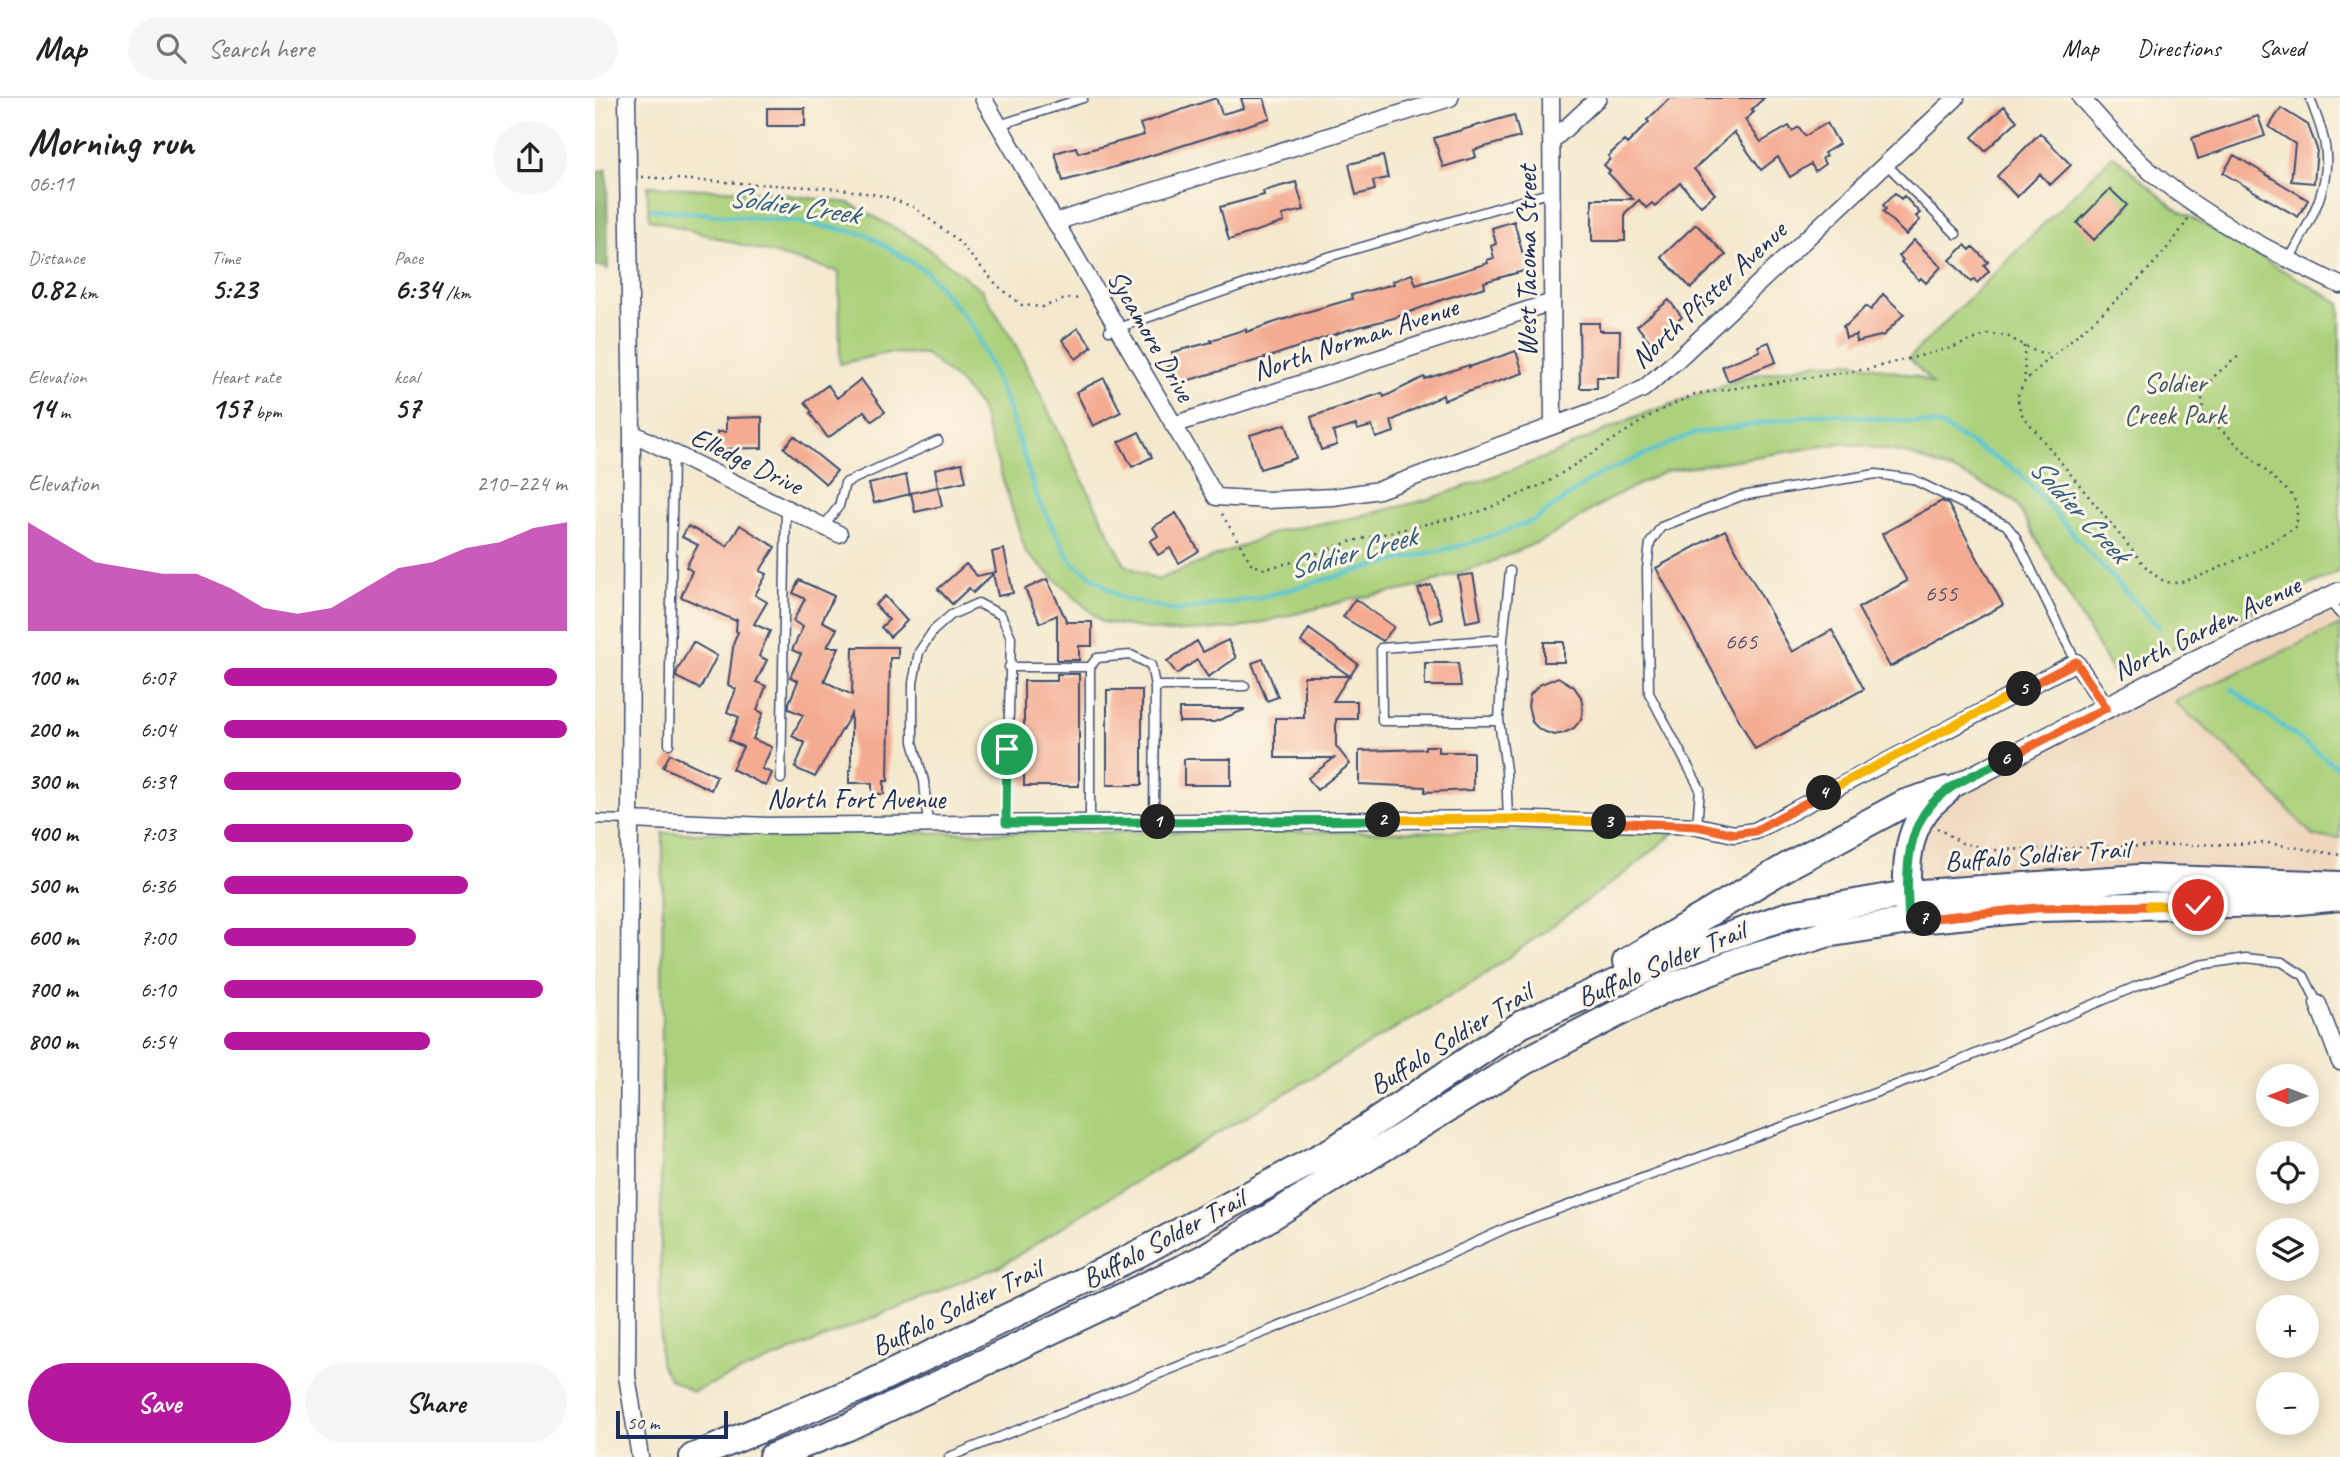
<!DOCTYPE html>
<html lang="en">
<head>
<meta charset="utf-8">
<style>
	body { margin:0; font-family:Caveat,sans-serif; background:#f6f6f6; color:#222; height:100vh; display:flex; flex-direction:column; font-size:26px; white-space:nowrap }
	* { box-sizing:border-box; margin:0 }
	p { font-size:23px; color:#767676 }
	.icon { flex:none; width:38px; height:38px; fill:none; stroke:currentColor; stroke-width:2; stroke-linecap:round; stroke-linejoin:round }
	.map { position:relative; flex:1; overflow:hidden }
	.side { display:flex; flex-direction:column; background:#fff; width:595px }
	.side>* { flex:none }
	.needle { width:46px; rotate:270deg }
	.buttons { position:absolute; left:1661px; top:966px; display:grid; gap:14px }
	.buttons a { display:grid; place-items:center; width:63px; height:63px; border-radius:50%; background:#fff; box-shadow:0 4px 18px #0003; font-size:35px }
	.scale { position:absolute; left:21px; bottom:18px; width:112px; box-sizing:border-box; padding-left:7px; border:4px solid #1b2f5e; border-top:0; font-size:19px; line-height:24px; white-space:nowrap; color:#1b2f5e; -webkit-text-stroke:5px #fcf5e5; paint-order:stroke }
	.pin { position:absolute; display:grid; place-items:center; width:60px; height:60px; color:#fff; margin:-30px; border:4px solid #fff; border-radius:50%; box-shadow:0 2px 7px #0007 }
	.km { position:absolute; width:35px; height:35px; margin:-18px; border-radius:50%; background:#222; color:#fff; font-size:19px; line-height:35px; text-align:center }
	.round { display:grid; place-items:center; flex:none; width:74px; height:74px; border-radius:37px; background:#f6f6f6 }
	.head { display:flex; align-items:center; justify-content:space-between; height:119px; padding:0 28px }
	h1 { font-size:38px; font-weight:700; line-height:52px }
	.stats { display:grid; grid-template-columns:repeat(3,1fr); gap:10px; height:119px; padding:7px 28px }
	.stats div { display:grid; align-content:center }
	.stats b { font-size:30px; font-weight:700 }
	.stats small { font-size:19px; font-weight:400 }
	.stats p { font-size:19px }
	.chart { height:196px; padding:14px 28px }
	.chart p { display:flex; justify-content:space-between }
	.chart svg { width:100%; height:126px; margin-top:7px; fill:#b5179e; opacity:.7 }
	.cta { display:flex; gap:14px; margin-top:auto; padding:14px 28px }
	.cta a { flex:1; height:80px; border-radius:42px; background:#b5179e; color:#fff; font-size:28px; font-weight:700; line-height:80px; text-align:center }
	.cta a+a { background:#f6f6f6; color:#222 }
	ul { padding:0 28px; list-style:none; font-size:23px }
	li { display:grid; grid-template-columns:112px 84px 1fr; align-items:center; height:52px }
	li i { height:18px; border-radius:9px; background:#b5179e }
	header { display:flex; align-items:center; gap:42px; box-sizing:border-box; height:98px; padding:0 35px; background:#fff; border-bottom:2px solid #e0e0e0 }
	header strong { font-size:33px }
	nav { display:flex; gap:38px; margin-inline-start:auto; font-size:24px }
	.search { width:490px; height:63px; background:#f6f6f6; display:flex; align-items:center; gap:18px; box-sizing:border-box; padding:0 24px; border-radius:38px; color:#767676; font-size:26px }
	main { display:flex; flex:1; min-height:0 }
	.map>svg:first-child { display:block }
	.built { fill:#efd6bc }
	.green { fill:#abd17c; stroke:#63806d; stroke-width:2 }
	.forest { fill:#88b36c; stroke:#527165; stroke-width:2 }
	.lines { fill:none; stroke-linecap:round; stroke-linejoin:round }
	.stream { stroke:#59c6d0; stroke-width:4.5 }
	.building { fill:#f4ab92 }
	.service-casing { stroke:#3c4b6f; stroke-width:11 }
	.minor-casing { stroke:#3c4b6f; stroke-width:19 }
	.tertiary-casing { stroke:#3c4b6f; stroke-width:24 }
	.primary-casing { stroke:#3c4b6f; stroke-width:30 }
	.path { stroke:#3c4b6f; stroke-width:2.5; stroke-dasharray:2 5; stroke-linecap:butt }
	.service { stroke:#fff; stroke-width:8 }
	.minor { stroke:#fff; stroke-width:16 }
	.tertiary { stroke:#fff; stroke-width:21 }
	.primary { stroke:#fff; stroke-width:26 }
	.split-1-casing { stroke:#fff; stroke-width:14 }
	.split-2-casing { stroke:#fff; stroke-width:14 }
	.split-3-casing { stroke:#fff; stroke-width:14 }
	.split-4-casing { stroke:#fff; stroke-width:14 }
	.split-5-casing { stroke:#fff; stroke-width:14 }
	.split-6-casing { stroke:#fff; stroke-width:14 }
	.split-7-casing { stroke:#fff; stroke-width:14 }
	.split-8-casing { stroke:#fff; stroke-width:14 }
	.split-9-casing { stroke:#fff; stroke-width:14 }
	.split-1 { stroke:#22a559; stroke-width:9 }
	.split-2 { stroke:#22a559; stroke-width:9 }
	.split-3 { stroke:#f5b400; stroke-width:9 }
	.split-4 { stroke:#f0652b; stroke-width:9 }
	.split-5 { stroke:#f5b400; stroke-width:9 }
	.split-6 { stroke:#f0652b; stroke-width:9 }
	.split-7 { stroke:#22a559; stroke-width:9 }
	.split-8 { stroke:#f0652b; stroke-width:9 }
	.split-9 { stroke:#f5b400; stroke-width:9 }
	.labels { text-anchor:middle; stroke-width:6; stroke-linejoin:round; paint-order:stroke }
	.number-label { font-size:24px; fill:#514e6b }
	.street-label { font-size:28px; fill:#1b2f5e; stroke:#fcf5e5 }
	.park-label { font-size:28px; fill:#3f5866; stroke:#fcf5e5 }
	.water-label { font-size:30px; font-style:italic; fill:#2e5c80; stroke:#fcf5e5 }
</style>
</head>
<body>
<header>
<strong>Map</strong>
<div class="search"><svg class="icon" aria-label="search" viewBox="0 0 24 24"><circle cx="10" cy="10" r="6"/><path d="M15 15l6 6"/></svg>Search here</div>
<nav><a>Map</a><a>Directions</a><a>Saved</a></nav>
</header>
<main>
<section class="side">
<div class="head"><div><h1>Morning run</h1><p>06:11</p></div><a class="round"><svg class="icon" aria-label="share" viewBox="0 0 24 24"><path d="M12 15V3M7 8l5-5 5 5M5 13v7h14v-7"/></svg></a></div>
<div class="stats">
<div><p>Distance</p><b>0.82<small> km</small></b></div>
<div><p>Time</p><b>5:23</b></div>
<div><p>Pace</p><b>6:34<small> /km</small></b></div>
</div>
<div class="stats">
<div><p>Elevation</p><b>14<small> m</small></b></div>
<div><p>Heart rate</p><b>157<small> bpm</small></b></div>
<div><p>kcal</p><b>57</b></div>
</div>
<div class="chart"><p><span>Elevation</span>210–224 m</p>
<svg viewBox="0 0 160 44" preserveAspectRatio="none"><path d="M0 44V6L10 13L20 20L30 22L40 24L50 24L60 29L70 36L80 38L90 36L100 29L110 22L120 20L130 15L140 13L150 8L160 6V44z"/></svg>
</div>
<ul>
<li><b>100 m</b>6:07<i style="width:97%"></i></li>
<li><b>200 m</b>6:04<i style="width:100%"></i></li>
<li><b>300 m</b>6:39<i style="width:69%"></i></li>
<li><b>400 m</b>7:03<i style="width:55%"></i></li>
<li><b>500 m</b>6:36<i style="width:71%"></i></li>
<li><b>600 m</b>7:00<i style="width:56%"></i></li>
<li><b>700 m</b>6:10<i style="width:93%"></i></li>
<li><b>800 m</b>6:54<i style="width:60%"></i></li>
</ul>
<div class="cta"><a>Save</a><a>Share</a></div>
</section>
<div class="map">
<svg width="1745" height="1359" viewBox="0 0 1745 1359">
	<rect width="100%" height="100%" fill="#fcf5e5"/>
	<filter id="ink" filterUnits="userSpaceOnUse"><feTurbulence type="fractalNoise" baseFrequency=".0143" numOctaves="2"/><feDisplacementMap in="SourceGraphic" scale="14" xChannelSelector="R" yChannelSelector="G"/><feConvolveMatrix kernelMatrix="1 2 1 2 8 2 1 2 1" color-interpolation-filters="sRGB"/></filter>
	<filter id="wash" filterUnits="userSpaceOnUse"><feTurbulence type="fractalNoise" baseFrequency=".00686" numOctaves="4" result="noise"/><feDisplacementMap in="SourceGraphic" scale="28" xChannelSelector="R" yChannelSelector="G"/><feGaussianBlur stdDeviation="1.57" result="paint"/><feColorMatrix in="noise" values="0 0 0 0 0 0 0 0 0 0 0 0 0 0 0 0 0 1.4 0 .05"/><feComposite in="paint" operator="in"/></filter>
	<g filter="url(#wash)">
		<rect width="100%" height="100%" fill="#f4e9ce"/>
		<path class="built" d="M1745 495V792L1312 796 1331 712Z"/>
		<path class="green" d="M1518 57 1578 109 1745 205V473L1519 577 1419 402 1366 376 1310 355 1248 345 1071 373 1018 399 950 441 887 468 815 491 758 501 645 530 572 534 507 524 431 455 385 309 365 285 330 256 292 255 245 266 244 174 54 121 52 88 170 94 254 105 320 141 387 192 420 246 530 467 562 482 683 433 757 420 835 401 954 358 1040 319 1155 278 1224 265 1257 264 1321 278 1339 287 1314 260Z
			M1745 527V740L1719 739C1676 691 1630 645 1579 604Z
			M1081 733 1037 770 882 882 515 1099 407 1167 97 1294 75 1281 65 1266 68 735Z"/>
		<path class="forest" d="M12 71 13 171 0 167V75Z"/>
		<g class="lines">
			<path class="stream" d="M57 111 205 124 271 136 332 174 379 230 414 311 442 400 476 463 526 500 582 513 664 500 782 467 873 446 940 422 1001 378 1097 336 1231 315 1345 327 1425 375 1493 453 1564 530
				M1637 591 1745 671"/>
		</g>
		<g id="blocks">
			<path class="building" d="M621 0 627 16 649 10 646 0H669L675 20 513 71 468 83 460 55 481 49 483 55 549 37 545 26Z
				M1075 0H1169L1156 12 1159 14 1150 22 1166 44 1194 28 1197 33 1204 29 1210 38 1232 25 1244 46 1229 55 1231 58 1227 60 1230 66 1220 73 1216 66 1195 79 1183 59 1166 72 1139 34 1099 71 1120 96 1106 108 1085 85 1060 108 1057 105 1051 110 1044 102 1030 115V143H997V101H1038L1013 75 1015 73 1009 67 1015 61 1013 58 1029 43 1032 46 1054 24 1052 22Z
				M1409 8 1422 23 1390 53 1377 39Z
				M172 10H210V28H172Z
				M1686 10 1713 27 1722 51 1719 85 1696 83 1700 46 1674 29Z
				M919 17 925 39 879 52 881 59 848 69 839 40Z
				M1663 18 1670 38 1603 61 1597 40Z
				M1445 35 1476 67 1455 87 1445 76 1422 99 1402 78Z
				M1639 57 1713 102 1703 119 1628 75Z
				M788 58 793 80 778 83 780 92 761 97 754 66Z
				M701 84 709 112 687 117 689 124 634 142 625 109 669 97 668 93Z
				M1515 91 1532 107 1499 142 1482 125Z
				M1300 95 1306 101 1309 98 1325 115 1321 118 1325 122 1311 137 1288 114 1291 111 1288 107Z
				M919 123 932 172 889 184 890 189 849 201 799 220 752 232 677 258 577 287 572 269 580 267 577 254 617 244 616 242 651 231V234L708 215 757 201 756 197 799 186 798 183 817 176 821 187 893 165 892 162 899 160 896 148 901 146 897 130Z
				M1101 126 1131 157 1096 190 1066 159Z
				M1319 142 1346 169 1331 185 1326 180 1324 182 1306 164 1308 162 1304 158Z
				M1370 147 1375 152 1378 149 1393 164 1389 167 1394 173 1382 185 1379 181 1376 184 1355 162Z
				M1288 196 1309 216 1289 237 1262 244 1261 237 1251 240 1248 228 1252 227 1271 208 1276 212Z
				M1074 202 1087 219 1056 245 1042 228Z
				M984 225H1004V233H1025L1024 279H1002V290H985Z
				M483 230 497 249 481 261 467 242Z
				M1174 244 1181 264 1133 283 1127 268 1165 253 1163 248Z
				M921 253 928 275 849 302 848 297 796 323 799 334 781 340 777 328 762 332 761 327 738 334 742 347 726 352 716 319 787 295 789 299 829 279 830 281 874 267V269Z
				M509 280 526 314 498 328 481 294Z
				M266 281 290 314 277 323 269 313 233 340 215 315 217 314 210 304 233 287 242 300Z
				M167 319V350L122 351V334H131V320Z
				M691 326 701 360 665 371 655 337Z
				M544 334 557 359 537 369 524 344Z
				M199 338 242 373 231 386 189 350Z
				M367 365 371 383 343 389 340 371Z
				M311 377 315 396 279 405 274 386Z
				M343 389 347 408 320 414 316 395Z
				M1347 403 1353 406 1408 507 1295 569 1263 510 1312 483 1287 436Z
				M581 415 604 453 584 465 575 450 563 457 555 443 563 438 558 429Z
				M145 427 180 449 165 473 172 476 160 497 172 504 159 526 175 533 164 558 172 562 161 584 171 588 162 612 168 615 158 641 177 649 167 671 177 675 171 688 137 671 148 649 134 642 144 619 132 614 141 591 133 587 139 543 143 534 141 533 142 520 141 523 86 499 97 473 91 469 103 447 87 439 93 428 132 448Z
				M1130 432 1197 554 1237 532 1269 591 1160 651 1061 470Z
				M409 451 418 495 403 498 398 476 378 495 374 490 357 506 343 491 371 466 382 478 401 474 397 454Z
				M878 476 886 521 871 524 863 478Z
				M452 481 472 524H497V548H484V562H462V517L445 525 430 491Z
				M204 482 239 498 227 523 242 531 232 549H244L229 583 257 597 258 549H303V560H295L293 683H289V696H277V685H254V672H256V616L220 679 200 670 210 645 197 638 208 617 194 611V605L203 583 195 579 206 556 197 552 208 529 198 523 210 501 198 495Z
				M836 487 848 521 835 525 823 491Z
				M290 498 312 523 295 539 286 529 294 522 280 507Z
				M760 501 799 529 788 543 748 519Z
				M714 531 763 566 755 578 706 544Z
				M633 542 641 560 613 579 602 562 582 576 572 563 602 543 608 554Z
				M98 544 122 558 105 591 81 579 82 573Z
				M949 544H969V564H949Z
				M668 561 683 599 672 603 657 565Z
				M830 565H863L866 588H830Z
				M462 576H484V688H429V583H462Z
				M709 578H754L738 603H762V621H741V648L755 666 722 692 713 680 739 660H680V620H709Z
				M963 579 979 589 986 599 988 611 986 621 979 630 969 635 959 637 945 632 937 624 933 608 935 597 944 587Z
				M512 592H547V687H512Z
				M584 611H649V612L619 624H584Z
				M830 648H843V654H878V692L830 694V689L764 686V653L830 651Z
				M75 656 122 678 116 692 68 669Z
				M589 661H636V687H589Z"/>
		</g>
	</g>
	<g filter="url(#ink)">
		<use href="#blocks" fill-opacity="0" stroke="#3c4b6f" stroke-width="2"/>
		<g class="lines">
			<defs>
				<path id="service" d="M404 27 488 0
					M1291 66 1361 136
					M1694 162C1713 126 1737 90 1730 48 1728 32 1720 15 1715 0
					M514 233 705 167 957 94
					M228 429 244 408 250 385 343 343
					M1734 503 1745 516
					M414 569H495L502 560 536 557 556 567 560 588 559 724
					M495 569V724
					M560 588H650
					M904 623H787L786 550 908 541
					M74 646 78 355
					M186 681 191 410
					M0 721 35 722
					M913 721 911 672 904 623 908 541 915 473
					M333 727 329 683 318 644V585L324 554 338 533 356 517 383 505 406 517 416 539 411 725
					M1102 728 1105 691 1054 595 1052 471 1055 445 1066 429 1146 398 1281 376 1317 381 1411 427 1420 438 1481 564
					M354 1359 779 1191 914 1129 1345 971 1542 888 1605 867 1651 860 1687 864 1709 878 1723 906"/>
				<path id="minor" d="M32 0 37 335 32 1278 45 1359
					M388 0 621 399 672 402 738 399 784 392 1012 308 1048 291 1081 263 1361 0
					M956 0 958 327
					M1486 0C1509 24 1531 53 1556 74 1615 123 1677 154 1745 187
					M957 43 1003 0
					M460 124 855 0
					M578 327 957 204
					M37 335 244 436
					M35 722 172 728 913 721 1102 728 1139 736 1160 733 1481 564 1511 609
					M1723 906 1745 964"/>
				<path id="tertiary" d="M1352 692 1617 555 1745 495"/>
				<path id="primary" d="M1313 813C1311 780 1309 740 1331 712 1336 705 1345 699 1351 693
					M1031 864 1198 765 1310 705 1352 692
					M98 1359 268 1289 539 1158 738 1052 927 926 1099 850 1197 816 1312 796 1545 780 1745 787
					M177 1359 253 1329 607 1161 930 963 1070 891 1149 861 1231 836 1314 823 1442 810 1683 805 1745 799"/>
			</defs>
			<use href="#service" class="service-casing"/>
			<use href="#minor" class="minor-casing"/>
			<use href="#tertiary" class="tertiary-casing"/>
			<use href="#primary" class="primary-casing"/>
			<path class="path" d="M47 79 246 91 289 98 318 109 360 140 403 188 427 207 447 209 473 200 487 201
				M1593 121C1555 183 1482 233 1430 283L1422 299 1426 315 1550 468C1558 475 1567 485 1578 485 1601 485 1682 443 1702 428V410L1698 398 1610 317C1598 288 1625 274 1645 257
				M1429 248 1430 283
				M627 416 656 465 667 471 694 465 754 444 887 413 953 384 1058 316 1100 296 1273 271 1356 250 1394 236 1412 238 1443 255 1457 257
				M1342 730 1367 745 1398 752 1673 745 1745 757"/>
			<use href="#service" class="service"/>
			<use href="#minor" class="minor"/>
			<use href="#tertiary" class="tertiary"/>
			<use href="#primary" class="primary"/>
		</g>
	</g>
	<g class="lines" filter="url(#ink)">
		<defs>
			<path id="split-1" d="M412 651 411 725 563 724"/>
			<path id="split-2" d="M563 724 788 722"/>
			<path id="split-3" d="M788 722 913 721 1014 724"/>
			<path id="split-4" d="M1014 724 1102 728 1139 736 1160 733 1229 695"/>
			<path id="split-5" d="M1229 695 1429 591"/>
			<path id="split-6" d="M1411 661 1511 610 1481 564 1429 591"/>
			<path id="split-7" d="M1329 821 1314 823C1311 775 1308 721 1354 691 1371 679 1392 671 1411 661"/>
			<path id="split-8" d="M1329 821 1442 810 1554 808"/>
			<path id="split-9" d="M1554 808 1603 807"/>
		</defs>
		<use href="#split-1" class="split-1-casing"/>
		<use href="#split-2" class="split-2-casing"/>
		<use href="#split-3" class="split-3-casing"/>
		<use href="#split-4" class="split-4-casing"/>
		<use href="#split-5" class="split-5-casing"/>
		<use href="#split-6" class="split-6-casing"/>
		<use href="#split-7" class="split-7-casing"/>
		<use href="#split-8" class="split-8-casing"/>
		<use href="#split-9" class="split-9-casing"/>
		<use href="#split-1" class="split-1"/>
		<use href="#split-2" class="split-2"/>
		<use href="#split-3" class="split-3"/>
		<use href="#split-4" class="split-4"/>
		<use href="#split-5" class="split-5"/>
		<use href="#split-6" class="split-6"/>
		<use href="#split-7" class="split-7"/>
		<use href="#split-8" class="split-8"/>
		<use href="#split-9" class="split-9"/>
	</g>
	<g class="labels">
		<g class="number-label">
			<text x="1346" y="503">655</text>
			<text x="1146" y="551">665</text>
		</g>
		<g class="street-label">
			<text transform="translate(931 163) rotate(-90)" y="10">West Tacoma Street</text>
			<text transform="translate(1113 196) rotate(-43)" y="10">North Pfister Avenue</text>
			<text transform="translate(557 237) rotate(60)" y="10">Sycamore Drive</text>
			<text transform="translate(760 240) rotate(-18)" y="10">North Norman Avenue</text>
			<text transform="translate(152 362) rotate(26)" y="10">Elledge Drive</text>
			<text transform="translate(1611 529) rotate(-26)" y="10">North Garden Avenue</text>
			<text x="261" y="710">North Fort Avenue</text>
			<text transform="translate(1442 756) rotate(-4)" y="10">Buffalo Soldier Trail</text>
			<text transform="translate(1066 865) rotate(-23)" y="10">Buffalo Solder Trail</text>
			<text transform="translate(855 940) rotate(-32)" y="10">Buffalo Soldier Trail</text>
			<text transform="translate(568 1140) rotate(-28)" y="10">Buffalo Solder Trail</text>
			<text transform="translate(361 1209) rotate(-26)" y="10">Buffalo Soldier Trail</text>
		</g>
		<g class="park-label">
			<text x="1580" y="294">Soldier<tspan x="1580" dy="32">Creek Park</tspan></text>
		</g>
		<g class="water-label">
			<text transform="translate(199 107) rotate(8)" y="10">Soldier Creek</text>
			<text transform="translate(1485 412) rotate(47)" y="10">Soldier Creek</text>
			<text transform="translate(757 454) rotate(-15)" y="10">Soldier Creek</text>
		</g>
	</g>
</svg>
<div class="buttons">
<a><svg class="needle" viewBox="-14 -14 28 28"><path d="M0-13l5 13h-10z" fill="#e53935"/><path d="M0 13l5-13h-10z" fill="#767676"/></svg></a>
<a><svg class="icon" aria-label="locate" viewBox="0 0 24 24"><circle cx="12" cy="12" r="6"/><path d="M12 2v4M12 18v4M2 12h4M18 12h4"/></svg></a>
<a><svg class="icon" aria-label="layers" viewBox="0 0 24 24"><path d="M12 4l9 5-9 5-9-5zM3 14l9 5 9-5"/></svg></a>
<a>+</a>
<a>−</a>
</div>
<div class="scale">50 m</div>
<div class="pin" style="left:412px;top:651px;background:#1e9e55"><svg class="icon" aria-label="arrive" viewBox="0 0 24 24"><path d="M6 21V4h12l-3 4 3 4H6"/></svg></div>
<div class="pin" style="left:1603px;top:807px;background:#d93025"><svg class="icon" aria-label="check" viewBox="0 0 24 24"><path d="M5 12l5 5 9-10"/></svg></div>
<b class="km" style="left:563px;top:724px">1</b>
<b class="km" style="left:788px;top:722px">2</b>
<b class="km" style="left:1014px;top:724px">3</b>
<b class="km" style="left:1229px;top:695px">4</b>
<b class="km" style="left:1429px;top:591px">5</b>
<b class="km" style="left:1411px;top:661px">6</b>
<b class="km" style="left:1329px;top:821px">7</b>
</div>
</main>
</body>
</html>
